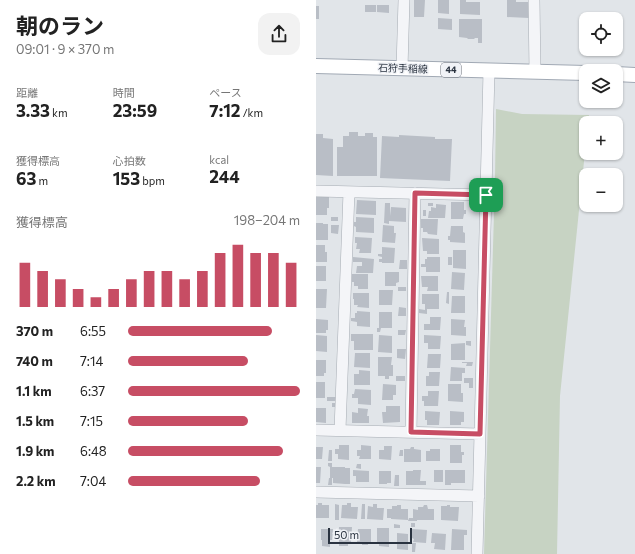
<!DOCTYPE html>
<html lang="ja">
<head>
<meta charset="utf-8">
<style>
	body { margin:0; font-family:Commissioner,"Noto Sans JP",sans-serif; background:#f2f2f2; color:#222; height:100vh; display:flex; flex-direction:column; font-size:15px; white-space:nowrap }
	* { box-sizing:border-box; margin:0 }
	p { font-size:13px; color:#767676 }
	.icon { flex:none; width:22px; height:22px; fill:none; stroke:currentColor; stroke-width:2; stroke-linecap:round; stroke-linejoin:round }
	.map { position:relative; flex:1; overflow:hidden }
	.details { display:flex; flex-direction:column; background:#fff; width:316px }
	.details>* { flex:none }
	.tools { position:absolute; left:263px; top:12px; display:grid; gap:8px }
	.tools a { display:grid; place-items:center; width:44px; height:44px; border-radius:8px; background:#fff; box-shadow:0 1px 3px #0004; font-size:20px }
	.scale { position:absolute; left:12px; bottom:10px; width:84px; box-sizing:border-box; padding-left:4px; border:2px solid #2a3340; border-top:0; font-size:11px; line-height:14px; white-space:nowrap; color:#2a3340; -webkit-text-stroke:3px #f1f3f7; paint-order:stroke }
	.pin { position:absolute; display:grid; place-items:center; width:34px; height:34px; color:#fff; margin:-17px; border-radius:8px; box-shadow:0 2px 6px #0006 }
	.round { display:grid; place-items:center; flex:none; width:42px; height:42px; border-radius:12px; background:#f2f2f2 }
	.overview { display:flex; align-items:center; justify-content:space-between; height:68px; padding:0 16px }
	h1 { font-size:22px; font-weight:700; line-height:30px }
	.metrics { display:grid; grid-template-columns:repeat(3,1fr); gap:6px; height:68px; padding:4px 16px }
	.metrics div { display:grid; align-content:center }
	.metrics b { font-size:17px; font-weight:700 }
	.metrics small { font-size:11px; font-weight:400 }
	.metrics p { font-size:11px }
	.chart { height:112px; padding:8px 16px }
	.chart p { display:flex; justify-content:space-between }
	.chart svg { width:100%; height:72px; margin-top:4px; stroke:#c74d64; stroke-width:6 }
	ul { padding:0 16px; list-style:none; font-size:13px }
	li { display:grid; grid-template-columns:64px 48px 1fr; align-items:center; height:30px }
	li i { height:10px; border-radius:5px; background:#c74d64 }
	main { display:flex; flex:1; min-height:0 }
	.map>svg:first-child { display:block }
	.green { fill:#c7d3c3 }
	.building { fill:#b9bec6 }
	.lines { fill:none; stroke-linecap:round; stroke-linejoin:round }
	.minor-casing { stroke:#a6acb3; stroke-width:12 }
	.major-casing { stroke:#a1a9b4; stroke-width:16 }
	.minor { stroke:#f4f5f8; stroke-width:11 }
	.major { stroke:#fff; stroke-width:14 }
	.route-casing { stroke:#fff; stroke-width:8 }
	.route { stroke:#c74d64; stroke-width:5 }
	.labels { text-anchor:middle; stroke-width:3; stroke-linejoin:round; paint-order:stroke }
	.shield { fill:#f1f3f7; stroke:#666d77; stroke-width:1 }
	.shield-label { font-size:9px; font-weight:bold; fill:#2a3340 }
	.street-label { font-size:10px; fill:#2a3340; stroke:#f1f3f7 }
</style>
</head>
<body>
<main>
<section class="details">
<div class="overview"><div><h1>朝のラン</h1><p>09:01 · 9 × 370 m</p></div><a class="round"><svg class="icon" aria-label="share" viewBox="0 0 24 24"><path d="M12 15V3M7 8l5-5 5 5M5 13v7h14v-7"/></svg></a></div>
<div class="metrics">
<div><p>距離</p><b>3.33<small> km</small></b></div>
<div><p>時間</p><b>23:59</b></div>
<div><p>ペース</p><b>7:12<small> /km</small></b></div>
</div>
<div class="metrics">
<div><p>獲得標高</p><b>63<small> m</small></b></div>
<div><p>心拍数</p><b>153<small> bpm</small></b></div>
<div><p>kcal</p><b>244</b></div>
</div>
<div class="chart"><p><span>獲得標高</span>198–204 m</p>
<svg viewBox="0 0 160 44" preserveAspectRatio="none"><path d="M5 44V17M15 44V22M25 44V27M35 44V33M45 44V38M55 44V33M65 44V27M75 44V22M85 44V22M95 44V27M105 44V22M115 44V11M125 44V6M135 44V11M145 44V11M155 44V17"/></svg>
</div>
<ul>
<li><b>370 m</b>6:55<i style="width:84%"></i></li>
<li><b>740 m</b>7:14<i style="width:70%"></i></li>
<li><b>1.1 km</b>6:37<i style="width:100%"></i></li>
<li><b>1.5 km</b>7:15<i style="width:70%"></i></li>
<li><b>1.9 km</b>6:48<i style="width:90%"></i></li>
<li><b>2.2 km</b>7:04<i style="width:77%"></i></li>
</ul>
</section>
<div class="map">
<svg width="319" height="554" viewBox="0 0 319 554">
	<rect width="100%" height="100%" fill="#e1e5e9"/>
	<path class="green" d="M180 109 206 114 273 115 272 123H270V142L244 396 241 554H168L179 179Z"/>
	<path class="building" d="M98 0H109L108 17H98Z
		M122 0H133V14L122 13Z
		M144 0H150V2H164V15L144 14Z
		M191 0H200V2H213V18L191 17Z
		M49 5H60V12H49Z
		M61 5H73V13L61 12Z
		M0 6H3V19H0Z
		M122 18 136 19V30L122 29Z
		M143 19H166V43H162V38H159L158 39H152L151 38 143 37Z
		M33 132H42V136H49V133H57V137H61V176H21V147H27V136H33Z
		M0 134H7V138L17 139V176L0 175Z
		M83 135 119 137V139H136L134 181 64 178 66 136 83 137Z
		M0 196 13 197V208H11V215H0Z
		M41 200 60 201V215L40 214Z
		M135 202H148V210H150V214H148L147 219H135Z
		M69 203H74V216L75 207 90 208V222L73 221V224L68 223Z
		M112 203H117V206H112Z
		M120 204 130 205 129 218H112L113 211H115V207L120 208Z
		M107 210H110V216H107Z
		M15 217H22V221H15Z
		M40 217 58 218V233L40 232V227L38 226V222H40Z
		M105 219H122L121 235 112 234 111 232H107V228H105Z
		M0 223H3V224V223H7V224H12V240H0Z
		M15 225H23L22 234 15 233Z
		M67 225 78 226V233H80L79 243 66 242Z
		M135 226H147V232L149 233V243L134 242V240H132V236H134Z
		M39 237 56 238 55 253H43L44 249H40L41 243H39Z
		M106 238 123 239V254H111V251H107Z
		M0 245H9V252H11V262H0Z
		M66 247 79 248 78 263H66V262H63V259H66V257L62 256V254H66Z
		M137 250H150V269L137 268Z
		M37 257 58 259 57 273H40L41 266H46V262H37Z
		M111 257H124V272H110V267H105V264H109V259H111Z
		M132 257H136V265H132Z
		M84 260H91V269H83Z
		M0 266H10V281H0Z
		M69 272H83V282L80 283V286H69Z
		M136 272 149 273 148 290 135 289Z
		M36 274H52V289H42V286H38V282H36Z
		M105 276H122V291H111L112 287H106Z
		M82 287H90V291H82Z
		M0 289H11L10 308H0Z
		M63 290H77L76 305H63Z
		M131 292H133V304L130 303Z
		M37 293H53V308L41 307 42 305H38V299H37Z
		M106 294H123V309H111V314L103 313V309L109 310V304H106Z
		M136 296H149V313H135Z
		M83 307 90 308V316H82Z
		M41 311 54 312V327L41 326V322L35 321V318H39V313H41Z
		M63 312H76V328H65L64 332H61V328H63Z
		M114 317H125L124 330H108V324H114Z
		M0 319 12 320V330H10V333H0Z
		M135 319 149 320 148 327H150V336L135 335Z
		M82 330H90L89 335H82Z
		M35 334H57V350H38V341H35Z
		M0 335 11 336V352L0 351Z
		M63 335 76 336V353L62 352Z
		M108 335 125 336 124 349H112V343H108Z
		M150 341H155V346L150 345Z
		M149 343V360H135V344Z
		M81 349H90L89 359 81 358Z
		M39 353H54V368L38 367Z
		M112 354H125L124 368H111Z
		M62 357H76L75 365H77V376H73V379H69V376H62Z
		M0 360H10V373H8V376H0Z
		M146 362H157L156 366H150L151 363H146Z
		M135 367 149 368V373H146V381H134Z
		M43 370 54 371V385H38V374H43Z
		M113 372H124L123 386H110V376H113Z
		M80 376H89V381H80Z
		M148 378H157V388H153V383H148Z
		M0 382H9V398H0Z
		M67 384 80 385V395H77V400H66Z
		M132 384H145V393H147V402L132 401Z
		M39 389 55 390V405L42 404V398H36V394H38Z
		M112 391H123L122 406H108V401H106V396H112Z
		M11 397H20V401H11Z
		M16 403H19V407H16Z
		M70 406H84V422L67 423 66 412H70Z
		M0 408H10V423L0 422Z
		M42 408 52 409 51 416H53V423H36V412L42 413Z
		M109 411 124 412 123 425H111V420H109Z
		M134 411 148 412V422H145V425H134Z
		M23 445H33V460L22 459V454H19V449H23Z
		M45 445 55 446V459H43L44 456H41V450H45Z
		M134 445H145V452H148V455H146V463H134Z
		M68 446H76L75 460 63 459V450H68Z
		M0 447H7L6 459H0Z
		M95 447H98V449L105 450V462H88V449H94Z
		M114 449H124V461H110V451H114Z
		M13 450H16V461H12Z
		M84 450H87V456H83Z
		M12 463H16V467H29V484L17 483V478H16V485H12L13 478H14V467L12 466Z
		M41 464H45V469L40 468Z
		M0 467H5L4 483H0Z
		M29 468H34V484H29Z
		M37 470 53 471V482H40V476H37Z
		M97 470H105L104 481H110V485H90V471H97Z
		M118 470H127V482H118Z
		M129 470H149V483H135V485H129Z
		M63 471H75V483H71V484H63Z
		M79 475H83V486H78Z
		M2 503H6V505H13V518H0V505H2Z
		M31 503H35V507H42L41 519 25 518 26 505H31Z
		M19 504 23 505V520H19Z
		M46 504H49V519H45Z
		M57 504H61V508H68L67 520 51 519 52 506 57 507Z
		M81 505H85V509H92V520L75 519V518H71V509H76V506H81Z
		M108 505H111L112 509H118V520H101V521H92L93 518H97V509L102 510V507H107Z
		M131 505H134V507H143L142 521 125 520V506H131Z
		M95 523H99V527H95Z
		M78 524 84 525V528H78Z
		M23 527H36L35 542H32V546H23Z
		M61 528H73V547L63 546V542H61Z
		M5 529H17L16 540H14V547L6 546V540H5Z
		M42 529H55V542H52V545H46V543L41 542Z
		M96 529 111 530 110 543 97 542 98 539 96 538Z
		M136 529 151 530V535H148V550H135Z
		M81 533 92 534V550L81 549Z
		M116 533 130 534 129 550 118 549 119 543H115Z
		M96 543H100L99 552H96Z"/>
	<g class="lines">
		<defs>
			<path id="minor" d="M218 0 219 72
				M86 68 88 0
				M0 191 170 195
				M0 430 164 434
				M24 430 33 192
				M95 432 99 193
				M0 492 163 496
				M161 554 173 71"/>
			<path id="major" d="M0 66 270 73
				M300 74 319 75"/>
		</defs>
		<use href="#minor" class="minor-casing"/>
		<use href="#major" class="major-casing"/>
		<use href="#minor" class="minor"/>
		<use href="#major" class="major"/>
	</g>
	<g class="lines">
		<defs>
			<path id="route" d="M99 193 170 195 164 434 95 432Z"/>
		</defs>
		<use href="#route" class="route-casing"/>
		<use href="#route" class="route"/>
	</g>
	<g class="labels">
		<rect class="shield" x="125" y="63" width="20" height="14" rx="3"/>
		<g class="shield-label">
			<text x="135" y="73">44</text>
		</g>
		<g class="street-label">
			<text transform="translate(87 68) rotate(2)" y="4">石狩手稲線</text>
		</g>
	</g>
</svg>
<div class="tools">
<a><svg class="icon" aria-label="locate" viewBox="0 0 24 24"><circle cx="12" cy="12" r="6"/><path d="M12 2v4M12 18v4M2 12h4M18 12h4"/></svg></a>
<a><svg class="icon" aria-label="layers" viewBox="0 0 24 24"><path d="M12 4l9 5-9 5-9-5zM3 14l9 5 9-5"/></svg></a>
<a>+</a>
<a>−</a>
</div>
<div class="scale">50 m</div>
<div class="pin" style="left:170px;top:195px;background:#1e9e55"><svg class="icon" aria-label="arrive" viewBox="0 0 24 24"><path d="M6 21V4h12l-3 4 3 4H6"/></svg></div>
</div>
</main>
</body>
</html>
